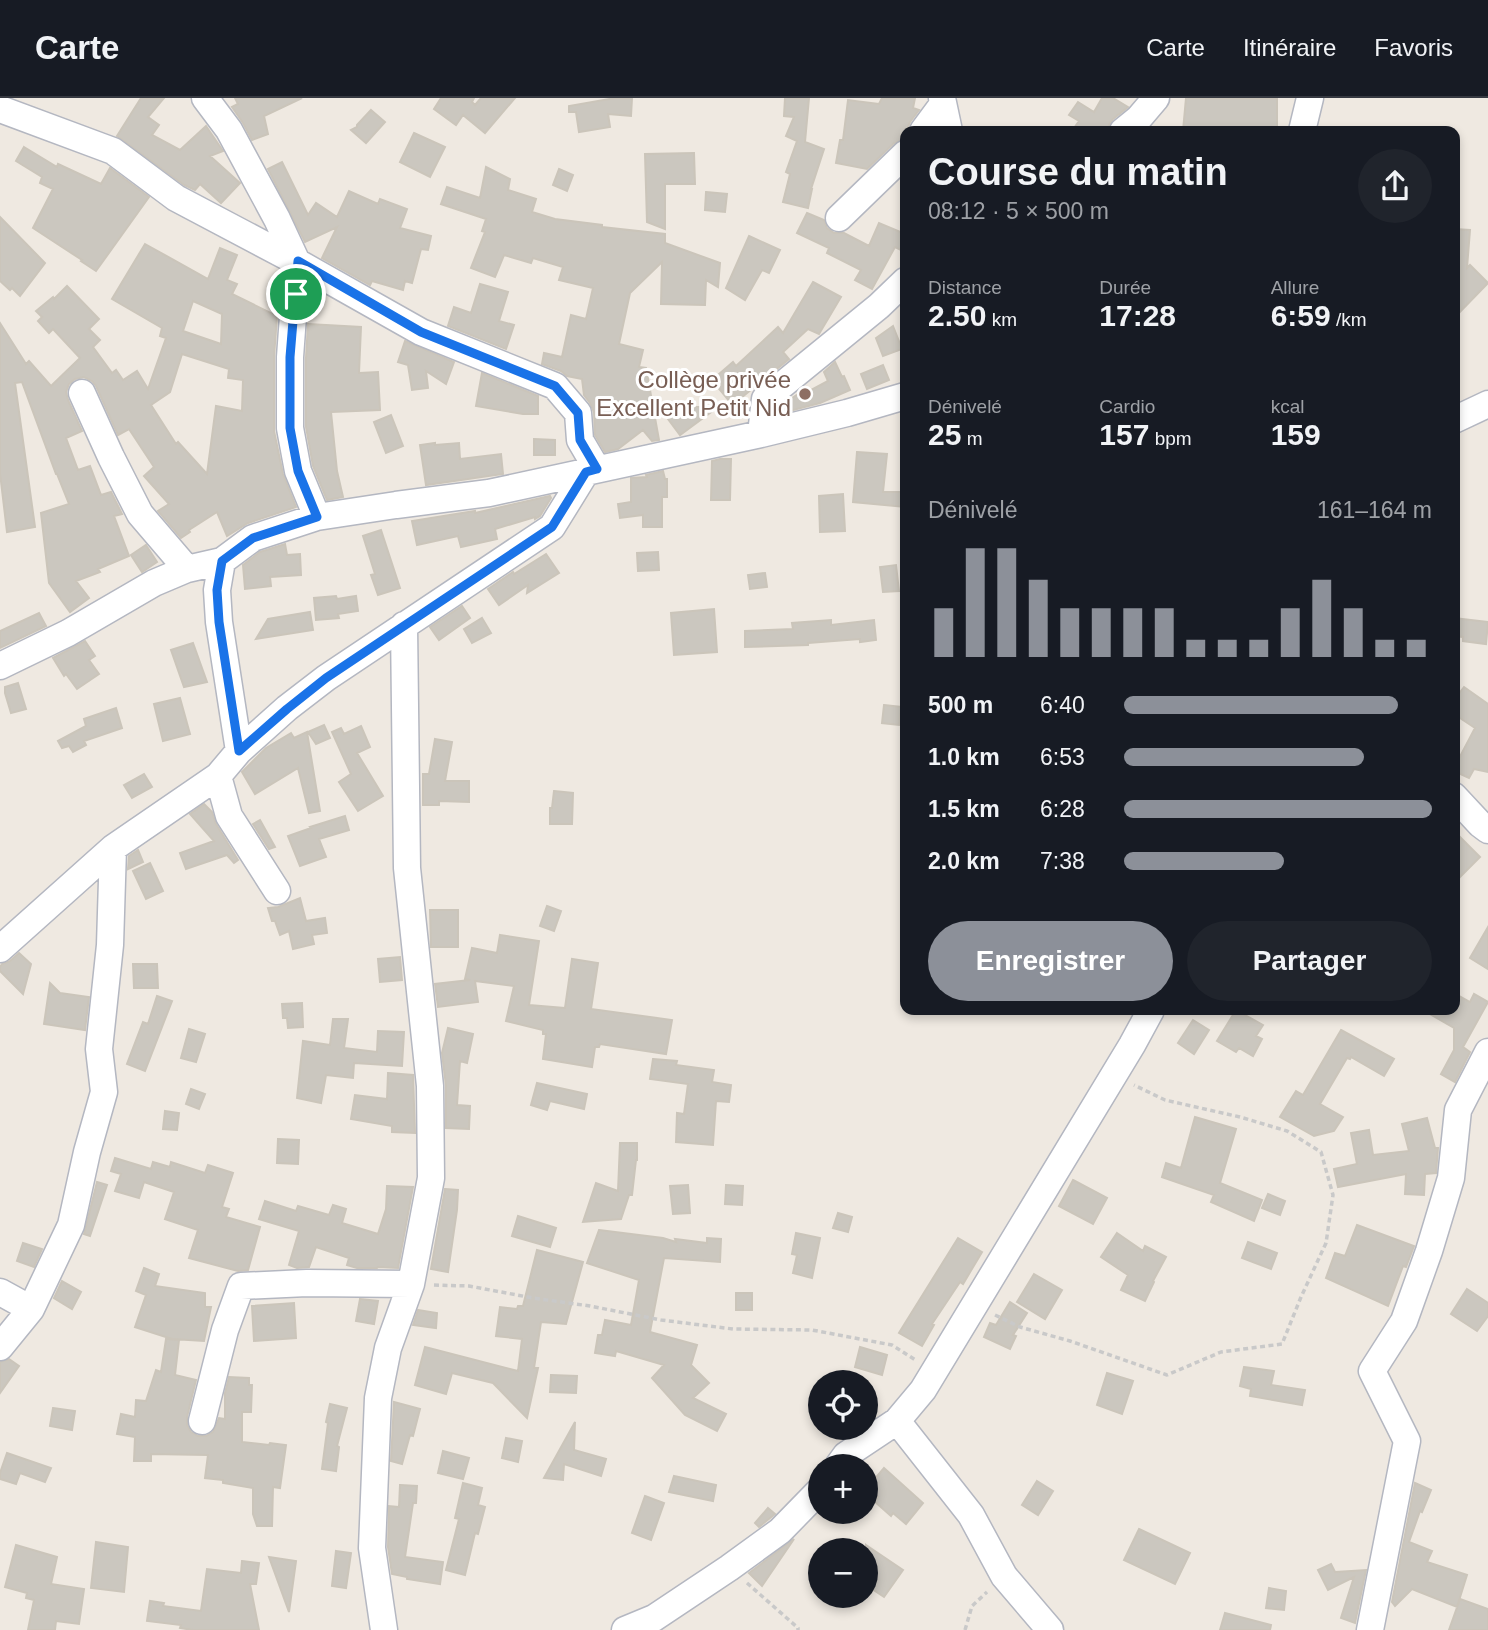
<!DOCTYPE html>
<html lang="fr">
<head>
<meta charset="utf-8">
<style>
	body { margin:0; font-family:Helvetica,sans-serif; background:#20242c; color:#f1f3f6; height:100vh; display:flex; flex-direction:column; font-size:26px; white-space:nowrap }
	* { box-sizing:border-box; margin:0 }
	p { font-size:23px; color:#9ea1a6 }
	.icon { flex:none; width:38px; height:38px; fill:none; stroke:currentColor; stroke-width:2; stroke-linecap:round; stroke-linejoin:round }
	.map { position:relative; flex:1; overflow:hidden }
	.side { position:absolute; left:900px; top:28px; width:560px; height:889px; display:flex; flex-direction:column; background:#171b24; border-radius:14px; box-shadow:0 4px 10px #0003 }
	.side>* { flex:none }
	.fabs { position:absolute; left:808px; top:1272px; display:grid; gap:14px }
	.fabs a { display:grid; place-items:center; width:70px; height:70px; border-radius:50%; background:#171b24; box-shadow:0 4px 10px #0003; font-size:35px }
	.pin { position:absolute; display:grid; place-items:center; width:60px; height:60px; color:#fff; margin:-30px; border:4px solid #fff; border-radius:50%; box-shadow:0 2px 7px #0007 }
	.round { display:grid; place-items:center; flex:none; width:74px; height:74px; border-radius:37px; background:#20242c }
	.summary { display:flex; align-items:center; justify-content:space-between; height:119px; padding:0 28px }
	h1 { font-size:38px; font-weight:800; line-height:52px }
	.stats { display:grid; grid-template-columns:repeat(3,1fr); gap:10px; height:119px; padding:7px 28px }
	.stats div { display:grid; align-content:center }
	.stats b { font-size:30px; font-weight:800 }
	.stats small { font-size:19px; font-weight:400 }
	.stats p { font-size:19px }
	.chart { height:196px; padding:14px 28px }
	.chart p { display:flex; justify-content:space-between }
	.chart svg { width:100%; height:126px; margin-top:7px; stroke:#8c9099; stroke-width:6 }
	.button { display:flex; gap:14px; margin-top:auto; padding:14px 28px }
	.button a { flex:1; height:80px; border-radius:42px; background:#8c9099; color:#fff; font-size:28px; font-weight:800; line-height:80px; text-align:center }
	.button a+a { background:#20242c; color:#f1f3f6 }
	ul { padding:0 28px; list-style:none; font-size:23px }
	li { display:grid; grid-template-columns:112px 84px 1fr; align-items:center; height:52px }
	li i { height:18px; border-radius:9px; background:#8c9099 }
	header { display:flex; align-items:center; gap:42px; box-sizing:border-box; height:98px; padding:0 35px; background:#171b24; border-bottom:2px solid #363941 }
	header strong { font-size:33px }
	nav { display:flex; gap:38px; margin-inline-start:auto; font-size:24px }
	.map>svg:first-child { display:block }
	.building { fill:#cbc7bf; stroke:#cbc5ba; stroke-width:2; fill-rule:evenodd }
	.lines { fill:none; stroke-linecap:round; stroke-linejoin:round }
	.minor-casing { stroke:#b4b7c1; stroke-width:29 }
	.path { stroke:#c9c9c9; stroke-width:3.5; stroke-dasharray:5 3.5; stroke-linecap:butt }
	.minor { stroke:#fff; stroke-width:26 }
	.route-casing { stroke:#fff; stroke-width:14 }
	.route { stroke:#1a73e8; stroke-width:9 }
	.education-dot { fill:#8d6e63; stroke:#fff; stroke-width:2.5 }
	.labels { text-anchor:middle; stroke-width:6; stroke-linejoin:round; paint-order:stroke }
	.education-label { font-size:24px; fill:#785e54; stroke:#fff; text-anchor:end }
</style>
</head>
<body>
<header>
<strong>Carte</strong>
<nav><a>Carte</a><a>Itinéraire</a><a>Favoris</a></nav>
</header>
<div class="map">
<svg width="1488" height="1532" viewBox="0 0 1488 1532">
	<rect width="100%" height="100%" fill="#efe9e1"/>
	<path class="building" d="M141 0H164L148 19 159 27 152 37 180 52 206 28 223 53 210 58 240 85 221 105 200 86 195 92 184 87 117 38Z
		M235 0H302L264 18 268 36 252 42 243 25 232 9 238 6Z
		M441 0H474L472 4 475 7 481 0H515L485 35 463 17 456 27 434 11Z
		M615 0H632L631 18 608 16 610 29 579 34 576 14H569V8Z
		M785 0H809L805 44 824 51 811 91H812L808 110 783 104 790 76 786 74 797 43 786 38 794 19 784 18Z
		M882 0H915L913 10 919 12 910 24 907 31H905V41L894 45 867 71 836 65 840 42H843L848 2 879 6Z
		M1102 0H1113L1128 9 1113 21 1109 27 1108 33H1072L1079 23 1069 17 1078 4 1094 14Z
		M1186 0H1277V33H1183Z
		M371 12 385 24 366 45 351 32 357 29V27Z
		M414 35 445 49 430 79 400 64Z
		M24 49 57 69 58 66 101 86 110 70 149 99 96 173 81 163 82 162 33 130 53 91 40 85 42 79 16 63Z
		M694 55 695 86H665V131L647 124 645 56Z
		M282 64 308 117 316 105 337 119 349 93 378 106 380 101 407 111 400 130 431 138 428 152 421 151 412 185 405 183 403 192 372 183 370 187 322 160 337 129 305 144 268 71Z
		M486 69 510 81 508 92 536 101 532 114 555 121 602 127V129L665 136V145L720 165 718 189 706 182 705 207 661 206 662 164 630 195 619 246 643 252 639 269 646 270 659 342 652 343 643 332 618 351 605 354 595 337 594 314 590 305 584 297 582 281 567 278 561 273 542 266 544 255 562 259 571 217 586 221 593 190 559 182 563 169 533 160 531 165 504 157 495 179 471 170 485 134 482 133 486 121 441 106 447 89 480 100Z
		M559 71 573 77 567 93 553 87Z
		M706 94 727 96 725 114 705 112Z
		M807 115 824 122 827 130 834 135H844L869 148 879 125 905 136V154L895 149 872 191 855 182 861 172 827 155 829 150 797 135Z
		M0 119 45 165 20 198 12 190 10 192 0 183Z
		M1454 131 1470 132 1467 170 1470 167 1488 185 1454 220Z
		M749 138 780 152 769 175 762 172 745 202 726 190Z
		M145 146 208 181 220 150 237 157 227 182 237 186 232 196 277 218 274 259V333L283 376 296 409 248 425 227 438 217 414 189 432 190 434 181 440 158 413 169 406 144 378 154 369 129 331 118 337 96 288 92 283 84 279 75 281 69 286 66 294 68 302 82 333 66 340 78 372 90 368 101 397 111 394 122 416 114 418 129 458 98 471 100 474 76 483 89 500 70 514 49 485 41 415 69 406 57 376H56L22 284 15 285 35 429 7 434 0 375V225L26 266 29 263 51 288 80 260 53 231 49 235 38 223 42 219 36 213 53 199 54 201 67 188 99 221 89 231 100 242 93 249 112 275 116 272 123 282 137 273 148 291 166 240 160 238 162 230 112 201ZM193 203 222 216 221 246 183 233ZM182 256 229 271 228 280 243 282 242 313 216 308 207 376 178 344 176 346 151 307 170 294Z
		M813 184 841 199 819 236 808 231 783 254 789 261 736 304H730L712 282 733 264 736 268 778 229 783 235Z
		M480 186 508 194 499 223 514 227 506 251 448 228 454 209 471 215Z
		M308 226 361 229 359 275 378 274 380 312 331 314 337 373 343 399 327 402 313 368 306 329V260Z
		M893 228 902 251 883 258 876 240Z
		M405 243 454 264 446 286 426 273 428 290 412 292 408 267 398 264Z
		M835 264 842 279 844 278 850 292 820 305 789 313 785 305 798 296 800 298 828 283 824 274Z
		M883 267 889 282 867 291 861 276Z
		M482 275 538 298V316H523L476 308Z
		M685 309H718L680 337 668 321Z
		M391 317 403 348 386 355 374 324Z
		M534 341 555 342V357H534Z
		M435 345V347L459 345 460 361 501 356 503 376 426 387 420 347Z
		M857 354 887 356 883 394H905V409L853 404Z
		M720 361H731L730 402H711L712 363Z
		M663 373 665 381H667V399H662V429H643V417L620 420 618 406 631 404V380L647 379 646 377Z
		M843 396 845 433 820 434 819 398Z
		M550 398 551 400 540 418 535 421V419L495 431 497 441 461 449 458 438 417 447 412 423 475 413V415Z
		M381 432 400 490 378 497 371 477 375 476 363 438Z
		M285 446 287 457 300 456 301 477 270 479 271 488 245 491 243 467 260 454Z
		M146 447 157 464 142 474 131 457Z
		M658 454 659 472 638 473 637 455Z
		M546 456 559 475 527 495 528 487 499 507 488 491 513 474 514 476Z
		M896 467 899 493 883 494 880 469Z
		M765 475 767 489 750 491 748 477Z
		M336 498 337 501 356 498 358 513 338 516 339 520 316 522 314 500Z
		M462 508 470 520 439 542 430 529Z
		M714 511 717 554 674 557 671 515Z
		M310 514 313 532 256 541 268 521Z
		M39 515 46 528 0 550V533Z
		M482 520 491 535 472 545 464 531Z
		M1454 520 1488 524 1486 546 1463 543V539L1454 538Z
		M831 522V527L874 522 876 542 860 544V541L808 545V547L745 549V533L793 531 792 525Z
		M85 543 95 558 89 562 99 576 77 591 66 576 64 578 53 560Z
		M193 545 207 584 184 589 171 552Z
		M18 585 26 611 11 615 5 595V589Z
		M1464 589 1488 606V674L1474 671 1469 680 1454 673V670L1475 630 1454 616V602Z
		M180 600 190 636 163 643 154 606Z
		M884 607 901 609 899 627 882 625Z
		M116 610 122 630 84 643 86 647 73 654 69 648 62 650 58 643 86 628 84 621Z
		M324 627 330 640 316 646 308 634Z
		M361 628 370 649 357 655 383 698 358 713 339 684 351 676 332 634 341 630 344 636Z
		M307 634 320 713 309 715 298 670 255 696 242 674 266 650 291 635 294 640Z
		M435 641 452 644 445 683H469V704L439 703V707H423V676H429Z
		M144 676 152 689 132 700 124 687Z
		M554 693 573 695 572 726H550V710H552Z
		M204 706 212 714 216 726 238 762 234 765 227 757 186 771 180 755 214 743 190 716Z
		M345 718 349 732 319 741 326 759 300 768 288 738 311 730 310 729Z
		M260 722 275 749 269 751 253 726Z
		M1454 733 1480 759 1454 785Z
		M138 752 143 764 128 771 129 758Z
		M150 765 163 793 146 801 133 773Z
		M300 800 306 823 325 820 327 835 312 837 314 846 293 851 289 833 280 837 275 823H272L268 810 278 809Z
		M547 808 561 813 554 833 540 828Z
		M430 812H458V849H431Z
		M1488 829V871L1470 860Z
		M500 837 539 843 529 907 565 910 572 861 598 865 591 911 672 922 666 956 600 946 599 949H595L592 969 543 961 546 936H543V932L506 923 514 888 475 883 478 904 438 909 435 886 470 882 465 881 472 850 497 855Z
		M19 855 31 866 23 896 0 873V869L2 866 10 863Z
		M400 859 402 882 380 884 378 861Z
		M133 866H157L158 890H134Z
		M50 885 60 895 89 899 85 932 44 926Z
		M1454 895 1470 904 1474 896 1488 904 1463 949 1470 954 1455 984 1441 976 1454 952V930L1423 912H1454Z
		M157 898 172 903 145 973 127 966 143 924 148 926Z
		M302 905 303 929 288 930 287 920H283L282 906Z
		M1236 912 1263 927 1256 938 1262 941 1253 958 1239 950 1236 954 1217 943Z
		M333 921H348L344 950 377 954 378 933 404 934 402 968 354 965 353 980 326 977 321 1005 297 1000 303 943 330 947Z
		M1193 922 1209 932 1194 956 1178 945Z
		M448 930 473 936 467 965 460 963 457 1007 470 1008 469 1031 446 1030V988L442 955Z
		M189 931 205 936 196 964 181 960Z
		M1341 932 1394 961 1384 978 1351 959 1350 961 1347 960 1320 1006 1343 1019 1334 1033 1314 1038 1280 1019 1296 993 1303 997Z
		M653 961 677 963 676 967 714 972 712 984 731 987 729 1004 716 1003 713 1047 676 1044 677 1015 684 1016 688 986 650 981Z
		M388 975 413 977 415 1035 392 1034V1028L351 1021 355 997 387 1001Z
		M537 985 587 996 584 1011 550 1003 547 1012 531 1007Z
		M191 991 205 996 199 1011 186 1006Z
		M165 1013 179 1015 177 1032 163 1031Z
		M1195 1019 1236 1031 1220 1085 1262 1102 1254 1123 1211 1104 1214 1097 1162 1079 1166 1065 1181 1070Z
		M1427 1020 1435 1050H1438L1436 1075 1425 1076 1424 1097 1405 1096 1406 1076 1338 1089 1334 1071 1357 1066 1351 1035 1369 1032 1373 1057 1409 1053 1402 1026Z
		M278 1041 299 1042 298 1066 277 1065Z
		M620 1045H637V1062H636L632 1097H629L621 1121 583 1124 596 1085 618 1093Z
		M115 1060 151 1071 153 1064 170 1069 171 1064 205 1075 208 1067 233 1075 222 1109 229 1111 226 1119 260 1129 248 1172 238 1173 189 1160 198 1132 165 1121 174 1094 144 1084 139 1100 115 1093 121 1076 111 1073Z
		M1073 1082 1107 1100 1093 1126 1059 1108Z
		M97 1084 107 1087 90 1138 84 1136Z
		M688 1087 690 1115 673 1116 670 1088Z
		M726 1087 743 1088 742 1107 725 1106Z
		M387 1088 413 1089 398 1170 378 1169 377 1170H357L347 1167 349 1160 316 1149 309 1169 297 1170 289 1167 299 1133 259 1121 265 1103 296 1113 298 1108 329 1117 333 1107 346 1111 342 1125 378 1136 386 1111Z
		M445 1091 458 1092 457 1112 448 1174 431 1171Z
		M1268 1096 1285 1103 1280 1117 1262 1110Z
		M838 1115 852 1119 848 1134 833 1130Z
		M518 1118 556 1130 550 1149 512 1138Z
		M1357 1127 1414 1148 1406 1169 1403 1168 1388 1208 1326 1180 1335 1155 1345 1158Z
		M599 1132 663 1140 676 1144 675 1141 707 1145V1140L721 1141 720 1164 664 1160 650 1234 697 1247 691 1267 709 1285 693 1300 726 1316 717 1333 685 1317 652 1280 664 1267 616 1253 615 1258 595 1255 598 1237H602L605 1222 631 1227 639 1182 587 1165Z
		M796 1135 820 1140 812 1180 793 1175 797 1157 792 1156Z
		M1117 1135 1143 1153 1145 1148 1166 1159 1153 1183 1154 1184 1145 1203 1121 1192 1128 1177 1101 1159Z
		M958 1140 982 1154 963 1186 960 1184 932 1226 934 1227 922 1248 899 1235Z
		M1248 1144 1277 1155 1271 1171 1242 1160Z
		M23 1145 42 1151 34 1169 17 1163Z
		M537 1152 583 1164 566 1226 541 1224 534 1270H538L527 1320 493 1285 452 1275 446 1296 415 1287 425 1249 518 1273 522 1241 496 1238 500 1209 517 1211 518 1208H523Z
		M144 1170 159 1176 155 1188 205 1195V1209H211L204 1243 172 1241 135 1229 146 1197 136 1193Z
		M1034 1176 1062 1192 1045 1221 1017 1204Z
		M62 1183 81 1194 72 1211 54 1200Z
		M1467 1191 1488 1205V1218L1477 1233 1451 1216Z
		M736 1195H752V1212H736Z
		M360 1201 378 1203 374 1226 356 1223Z
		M1010 1204 1027 1215 1013 1237 1016 1238 1010 1251 984 1239 990 1225 996 1227Z
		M294 1205 296 1240 254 1243 252 1208Z
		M418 1212 437 1215 436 1230 413 1227Z
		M166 1241 179 1242 175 1277 196 1282 187 1319V1327L191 1334 198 1338H206L213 1334 219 1320 225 1321V1295L229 1279 249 1280V1287H252L251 1314H242V1344L269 1347 270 1345 286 1347 280 1390 273 1389 272 1428H257L253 1416V1390L223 1385V1382L205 1380 208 1357 151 1356V1363H134L135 1339 117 1336 121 1316 135 1319 136 1302 146 1303 156 1272 161 1274Z
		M860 1249 887 1257 882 1277 855 1269Z
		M9 1261 19 1268 0 1295V1264Z
		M1244 1269 1274 1273 1271 1287 1305 1292 1302 1307 1250 1298 1251 1291 1240 1288Z
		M1107 1275 1133 1283 1122 1316 1097 1307Z
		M551 1277 577 1278 576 1295 550 1294Z
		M394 1304 420 1311 413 1338 410 1337 402 1366 391 1363Z
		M330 1306 347 1310 337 1348 339 1349 336 1373 322 1371 328 1325 326 1324Z
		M53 1310 75 1313 72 1332 50 1328Z
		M575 1324 574 1352 606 1361 601 1378 564 1366 563 1382 544 1380Z
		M506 1340 522 1343 518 1364 502 1360Z
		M443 1353 469 1360 463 1381 438 1375Z
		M7 1355 51 1370 45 1384 20 1375 16 1386 0 1381V1375Z
		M884 1370 923 1405 906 1426 893 1415 891 1418 874 1403 878 1399 867 1390Z
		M674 1378 716 1387 713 1403 669 1394Z
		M1037 1383 1053 1393 1038 1417 1022 1407Z
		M463 1385 482 1390 478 1407 485 1409 478 1436 475 1435 465 1477 446 1472 459 1421 455 1420Z
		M1415 1385 1431 1392 1422 1414 1420 1413 1409 1444 1432 1453 1427 1464 1467 1477 1457 1509 1412 1491 1395 1508 1392 1504Z
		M400 1387 417 1388 416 1405H413L405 1459 443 1464 440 1486 407 1481V1479L392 1476 388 1449 389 1408 399 1409Z
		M645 1398 664 1405 651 1442 632 1435Z
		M768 1410 775 1416 759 1429 755 1425Z
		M1139 1431 1190 1455 1175 1486 1124 1462Z
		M794 1441 762 1488 749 1475Z
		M96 1444 128 1449 124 1494 91 1490Z
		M16 1447 57 1459 51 1486 84 1491 79 1526 56 1523 55 1532H28L34 1502 26 1500 27 1495 5 1489Z
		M866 1447 903 1472 884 1499 866 1487Z
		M336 1453 351 1455 346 1490 332 1488Z
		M269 1459 296 1463 289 1514Z
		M242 1463 259 1465 256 1486H250L259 1532H193L180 1530 181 1527 147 1523 150 1503 164 1505 163 1508 201 1513 207 1471 241 1475Z
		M1331 1466 1335 1474 1366 1472 1355 1525 1341 1520 1354 1479 1328 1492 1318 1472Z
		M1269 1490 1286 1493 1284 1512 1266 1510Z
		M1460 1501 1488 1511V1532H1449Z
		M1225 1515 1271 1527 1270 1532H1220Z"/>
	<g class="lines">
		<defs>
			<path id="minor" d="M205 0 229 32 277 121 297 164 290 259V330L298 373 317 419
				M942 0 949 33
				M0 11 113 53 176 100 297 164 421 234 555 288 578 315 580 342 597 371
				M923 33 943 6
				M1123 33 1139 20 1156 0
				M1302 33 1310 0
				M839 120 905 56
				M82 295 111 359 140 416 187 471
				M1454 322 1488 306
				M761 336 765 301 879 208 905 183
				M0 568 68 535 154 485 187 471 222 463
				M239 653 287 610 326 580 552 429 586 374
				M218 678 229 718 277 793
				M1454 698 1480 726 1488 732
				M0 851 113 750 218 678 239 653 219 524 217 492 222 463 253 440 317 419 396 407 489 395 761 336 847 315 905 298
				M0 1194 31 1211
				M0 1249 31 1211 71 1127 87 1054 104 994 99 951 110 847 113 750
				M202 1323 225 1232 241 1188 307 1185 411 1186
				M897 1323 971 1417 1004 1478 1050 1532
				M838 1368 846 1357 897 1323 923 1292 1132 947 1151 912
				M384 1532 372 1450 378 1300 388 1250 411 1186 431 1080 430 988 407 770 404 527
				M625 1532 654 1520 729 1470 780 1433 821 1391
				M1370 1532 1407 1343 1372 1273 1404 1223 1429 1153 1451 1080 1458 1012 1488 954"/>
		</defs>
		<use href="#minor" class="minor-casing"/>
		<path class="path" d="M434 1187 469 1188 533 1200 590 1208 661 1222 733 1231 812 1232 892 1247 917 1263
			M995 1217 1020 1229 1070 1243 1167 1277 1221 1254 1282 1246 1301 1199 1326 1145 1333 1097 1321 1054 1287 1033 1240 1019 1165 1002 1134 987
			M747 1485 798 1530V1532
			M965 1532 972 1508 987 1494"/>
		<use href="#minor" class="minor"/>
	</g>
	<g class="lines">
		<defs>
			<path id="route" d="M298 163 421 234 555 288 578 315 580 342 597 371 586 374 552 429 326 580 287 611 239 653 219 524 217 492 222 463 253 440 317 419 298 373 290 330V259Z"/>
		</defs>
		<use href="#route" class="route-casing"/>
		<use href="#route" class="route"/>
	</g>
	<circle class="education-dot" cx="805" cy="296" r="7"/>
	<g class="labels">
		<g class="education-label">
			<text x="791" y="290">Collège privée<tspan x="791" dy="28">Excellent Petit Nid</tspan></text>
		</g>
	</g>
</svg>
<div class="fabs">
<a><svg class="icon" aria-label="locate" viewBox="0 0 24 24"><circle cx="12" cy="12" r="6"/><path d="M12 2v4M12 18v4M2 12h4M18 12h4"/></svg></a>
<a>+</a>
<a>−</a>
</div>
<div class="pin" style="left:296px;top:196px;background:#1e9e55"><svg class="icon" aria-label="arrive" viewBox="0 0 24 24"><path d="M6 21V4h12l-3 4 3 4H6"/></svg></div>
<section class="side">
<div class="summary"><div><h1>Course du matin</h1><p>08:12 · 5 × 500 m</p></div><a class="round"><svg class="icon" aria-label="share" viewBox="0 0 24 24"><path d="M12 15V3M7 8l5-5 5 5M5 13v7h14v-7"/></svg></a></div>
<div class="stats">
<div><p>Distance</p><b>2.50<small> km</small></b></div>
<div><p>Durée</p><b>17:28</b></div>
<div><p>Allure</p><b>6:59<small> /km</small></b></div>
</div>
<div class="stats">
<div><p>Dénivelé</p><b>25<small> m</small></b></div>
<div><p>Cardio</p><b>157<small> bpm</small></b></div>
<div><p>kcal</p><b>159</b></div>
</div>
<div class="chart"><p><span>Dénivelé</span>161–164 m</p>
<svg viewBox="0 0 160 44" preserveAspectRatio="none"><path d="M5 44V27M15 44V6M25 44V6M35 44V17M45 44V27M55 44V27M65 44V27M75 44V27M85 44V38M95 44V38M105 44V38M115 44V27M125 44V17M135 44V27M145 44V38M155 44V38"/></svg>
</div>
<ul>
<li><b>500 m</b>6:40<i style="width:89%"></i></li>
<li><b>1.0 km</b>6:53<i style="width:78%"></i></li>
<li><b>1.5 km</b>6:28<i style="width:100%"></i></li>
<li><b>2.0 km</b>7:38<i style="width:52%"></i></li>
</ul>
<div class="button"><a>Enregistrer</a><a>Partager</a></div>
</section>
</div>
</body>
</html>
